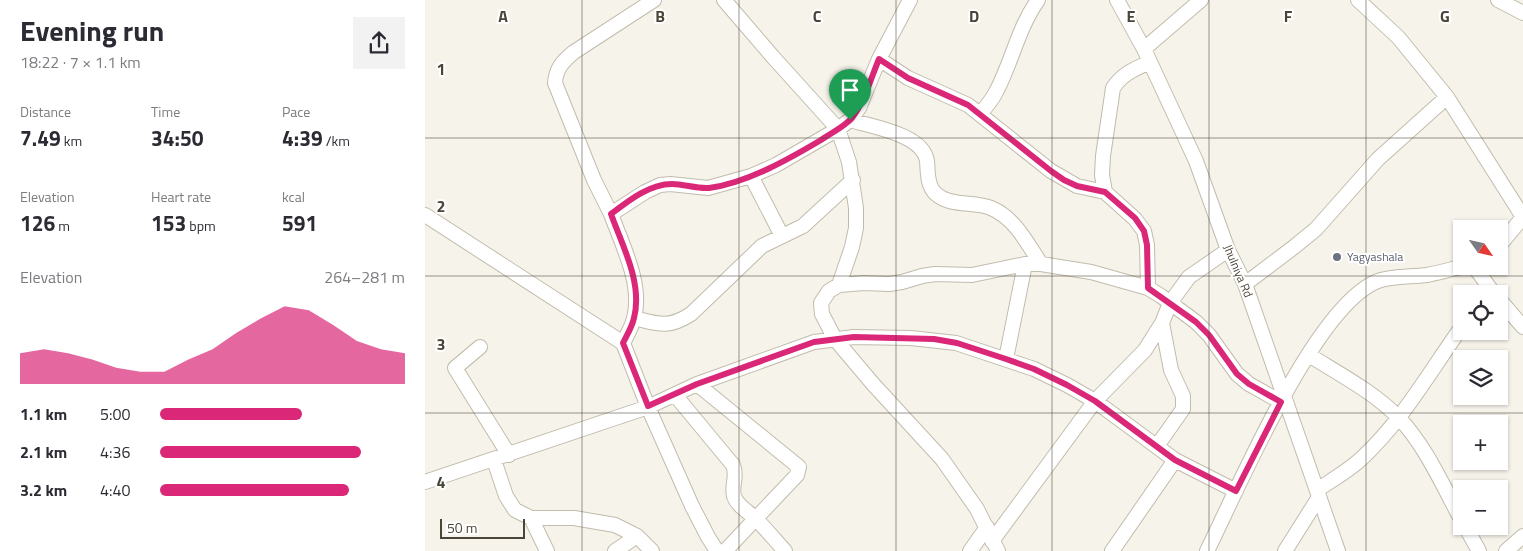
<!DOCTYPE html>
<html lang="en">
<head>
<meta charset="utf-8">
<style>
	body { margin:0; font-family:"Titillium Web",sans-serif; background:#f2f2f3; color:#2b2b33; height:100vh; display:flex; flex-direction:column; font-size:19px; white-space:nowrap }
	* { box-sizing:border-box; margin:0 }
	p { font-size:16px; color:#7c7c81 }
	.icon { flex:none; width:28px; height:28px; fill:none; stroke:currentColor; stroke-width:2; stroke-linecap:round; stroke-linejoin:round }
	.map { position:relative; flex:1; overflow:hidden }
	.drawer { display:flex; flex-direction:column; background:#fff; width:425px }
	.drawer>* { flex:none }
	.needle { width:32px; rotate:124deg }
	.fabs { position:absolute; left:1028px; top:220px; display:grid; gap:10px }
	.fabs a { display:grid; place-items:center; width:55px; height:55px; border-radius:0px; background:#fff; box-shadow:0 1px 4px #0004; font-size:25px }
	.scale { position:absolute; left:15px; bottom:12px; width:85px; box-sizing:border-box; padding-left:5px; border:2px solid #4b4438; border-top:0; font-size:14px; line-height:18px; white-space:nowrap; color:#4b4438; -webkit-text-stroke:4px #fff; paint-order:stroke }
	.pin { position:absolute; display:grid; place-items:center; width:42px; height:42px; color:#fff; margin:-51px -21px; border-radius:50% 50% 50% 0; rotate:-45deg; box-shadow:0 0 5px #0007 }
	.pin .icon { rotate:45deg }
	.round { display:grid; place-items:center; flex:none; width:52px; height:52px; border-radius:0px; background:#f2f2f3 }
	.head { display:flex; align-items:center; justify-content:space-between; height:85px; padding:0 20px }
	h1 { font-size:28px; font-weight:700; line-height:38px }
	.stats { display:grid; grid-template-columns:repeat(3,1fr); gap:8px; height:85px; padding:5px 20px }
	.stats div { display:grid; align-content:center }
	.stats b { font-size:21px; font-weight:700 }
	.stats small { font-size:14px; font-weight:400 }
	.stats p { font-size:14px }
	.chart { height:140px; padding:10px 20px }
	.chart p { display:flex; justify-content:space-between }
	.chart svg { width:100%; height:90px; margin-top:5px; fill:#db2777; opacity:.7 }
	ul { padding:0 20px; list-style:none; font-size:16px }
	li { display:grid; grid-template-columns:80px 60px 1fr; align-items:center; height:38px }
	li i { height:12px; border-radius:6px; background:#db2777 }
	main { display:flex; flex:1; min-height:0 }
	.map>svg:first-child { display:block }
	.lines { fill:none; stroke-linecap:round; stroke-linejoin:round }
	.minor-casing { stroke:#c2bcac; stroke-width:16 }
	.minor { stroke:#fff; stroke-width:14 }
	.route-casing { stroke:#fff; stroke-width:10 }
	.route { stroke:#db2777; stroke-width:6 }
	.grid { fill:none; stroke:#4b4438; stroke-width:1; stroke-opacity:0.55 }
	.worship-dot { fill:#6b7280; stroke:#fff; stroke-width:2 }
	.labels { text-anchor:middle; stroke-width:4; stroke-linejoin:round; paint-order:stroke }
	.worship-label { font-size:12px; fill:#5b616d; stroke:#fff; text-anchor:start }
	.street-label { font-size:12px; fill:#4b4438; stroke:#fff }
	.grid-label { font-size:16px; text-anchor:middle; font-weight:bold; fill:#4b4438; stroke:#fff; stroke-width:4; stroke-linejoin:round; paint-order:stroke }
</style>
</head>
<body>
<main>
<section class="drawer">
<div class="head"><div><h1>Evening run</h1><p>18:22 · 7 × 1.1 km</p></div><a class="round"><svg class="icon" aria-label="share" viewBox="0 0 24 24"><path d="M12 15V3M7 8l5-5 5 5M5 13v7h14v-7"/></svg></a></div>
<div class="stats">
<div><p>Distance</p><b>7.49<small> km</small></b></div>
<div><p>Time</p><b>34:50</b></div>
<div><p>Pace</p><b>4:39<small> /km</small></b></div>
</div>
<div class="stats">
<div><p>Elevation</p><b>126<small> m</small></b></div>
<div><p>Heart rate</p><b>153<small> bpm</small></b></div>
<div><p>kcal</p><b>591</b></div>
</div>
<div class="chart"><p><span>Elevation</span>264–281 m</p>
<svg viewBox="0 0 160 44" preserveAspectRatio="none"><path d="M0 44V29L10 27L20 29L30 32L40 36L50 38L60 38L70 32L80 27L90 19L100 12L110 6L120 8L130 15L140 23L150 27L160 29V44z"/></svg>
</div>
<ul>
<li><b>1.1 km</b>5:00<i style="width:58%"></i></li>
<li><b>2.1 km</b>4:36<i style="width:82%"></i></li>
<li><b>3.2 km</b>4:40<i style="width:77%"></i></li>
</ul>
</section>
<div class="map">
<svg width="1098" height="551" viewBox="0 0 1098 551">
	<rect width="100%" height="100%" fill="#f6f3eb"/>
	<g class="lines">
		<defs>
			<path id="minor" d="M299 0 348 57 413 129 424 162 431 208V228L427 247 414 285
				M692 0 719 49 771 161 803 250 820 284 913 551
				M933 0 973 37 1022 97 1098 217
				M1073 0 1098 13
				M719 49 776 0
				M454 59 483 78 543 105 626 171 652 186 680 192
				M555 114C561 107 567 100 571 92 587 62 593 28 613 0
				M425 120C447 127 498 134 502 161 503 172 502 186 511 194 526 207 549 201 566 208 590 218 602 243 616 264
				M326 176 357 236
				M186 214 169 180 130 83C131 68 138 61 149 52L229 0
				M0 215 198 343 223 407 267 506 283 537 292 551
				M1074 246 1098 217
				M1049 266 1069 294
				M820 284 869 247 891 229 953 159 1022 97
				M723 288 722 245 719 231 710 219 680 192 677 175 678 156 688 88C698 73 710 69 725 62
				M1074 299 1098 327
				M209 318C233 324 243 329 266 314L337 246 378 226 428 180
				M198 343C202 335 207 327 209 318 218 284 197 245 186 214L220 192 235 185 245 184 283 188 326 176 351 165 413 129 425 120 434 108 454 59 485 0
				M55 347 30 368 84 455
				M884 355C914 374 949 392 974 418 1000 445 1018 486 1036 519
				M581 359 600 264
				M272 384 374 467 372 475 300 551
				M250 395 308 465C313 477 306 485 309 496 312 506 324 512 331 519 341 529 350 540 360 551
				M732 446 758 409V396L746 370 737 323
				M69 460 81 496 90 510 106 518H149L190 525 212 536 227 551
				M0 482 223 407 272 384 389 342 429 337 486 338 531 343 609 369 642 385 670 401 750 460 811 491
				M892 490C907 480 923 471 936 459 977 421 1004 373 1036 328
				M106 518 122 551
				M1040 526 1054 551
				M567 541 670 401 720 350 737 323 745 303 764 277 803 250
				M190 551 212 536
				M545 551 562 527
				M573 551 552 509 517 459 448 384 410 339 397 314 396 303 404 291 414 285 439 283 464 284 477 282 497 276 510 274 547 275 600 264H616L666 272 723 288 736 296 771 322 784 335 812 374 824 384 856 402
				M687 551 750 460
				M782 551C813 489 890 305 953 281 966 276 987 277 1002 275 1014 273 1027 269 1039 266
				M860 551 894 497
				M1081 551 1098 536"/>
		</defs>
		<use href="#minor" class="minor-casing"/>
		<use href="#minor" class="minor"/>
	</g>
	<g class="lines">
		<defs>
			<path id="route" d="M454 59 483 78 543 105 626 171 639 180 652 186 680 192 710 218 719 231 722 245 723 288 771 322 784 335 812 374 824 384 856 402 811 491 750 460 670 401 642 385 609 369 581 359 532 343 509 339 429 337 389 342 272 384 223 406 198 343C202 335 207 327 209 318 218 283 197 245 186 214 203 201 224 184 247 184 259 184 272 189 284 188 322 183 364 159 396 140 406 133 419 127 427 118 440 101 446 78 454 59Z"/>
		</defs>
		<use href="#route" class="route-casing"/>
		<use href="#route" class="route"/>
	</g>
	<path class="grid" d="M157 0V551M314 0V551M471 0V551M627 0V551M784 0V551M941 0V551M0 138H1098M0 276H1098M0 413H1098"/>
	<circle class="worship-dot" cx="912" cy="257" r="5"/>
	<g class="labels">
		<g class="worship-label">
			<text x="922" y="261">Yagyashala</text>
		</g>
		<g class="street-label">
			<text transform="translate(813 271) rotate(67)" y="4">Jhulniya Rd</text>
		</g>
	</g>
	<g class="grid-label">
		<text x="78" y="22">A</text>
		<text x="235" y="22">B</text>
		<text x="392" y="22">C</text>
		<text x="549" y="22">D</text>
		<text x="706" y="22">E</text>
		<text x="863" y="22">F</text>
		<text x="1020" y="22">G</text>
		<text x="16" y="75">1</text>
		<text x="16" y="212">2</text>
		<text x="16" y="350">3</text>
		<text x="16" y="488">4</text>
	</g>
</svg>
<div class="fabs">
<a><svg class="needle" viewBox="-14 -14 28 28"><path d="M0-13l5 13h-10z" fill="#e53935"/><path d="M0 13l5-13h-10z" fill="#7c7c81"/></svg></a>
<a><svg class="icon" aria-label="locate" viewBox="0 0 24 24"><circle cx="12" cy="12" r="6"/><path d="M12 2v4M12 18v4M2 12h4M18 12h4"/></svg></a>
<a><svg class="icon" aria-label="layers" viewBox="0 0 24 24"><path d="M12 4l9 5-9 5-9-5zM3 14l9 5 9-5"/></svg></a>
<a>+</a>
<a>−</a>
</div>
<div class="scale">50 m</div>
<div class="pin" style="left:425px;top:120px;background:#1e9e55"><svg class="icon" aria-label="arrive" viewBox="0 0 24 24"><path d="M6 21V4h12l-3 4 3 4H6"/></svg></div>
</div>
</main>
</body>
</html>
